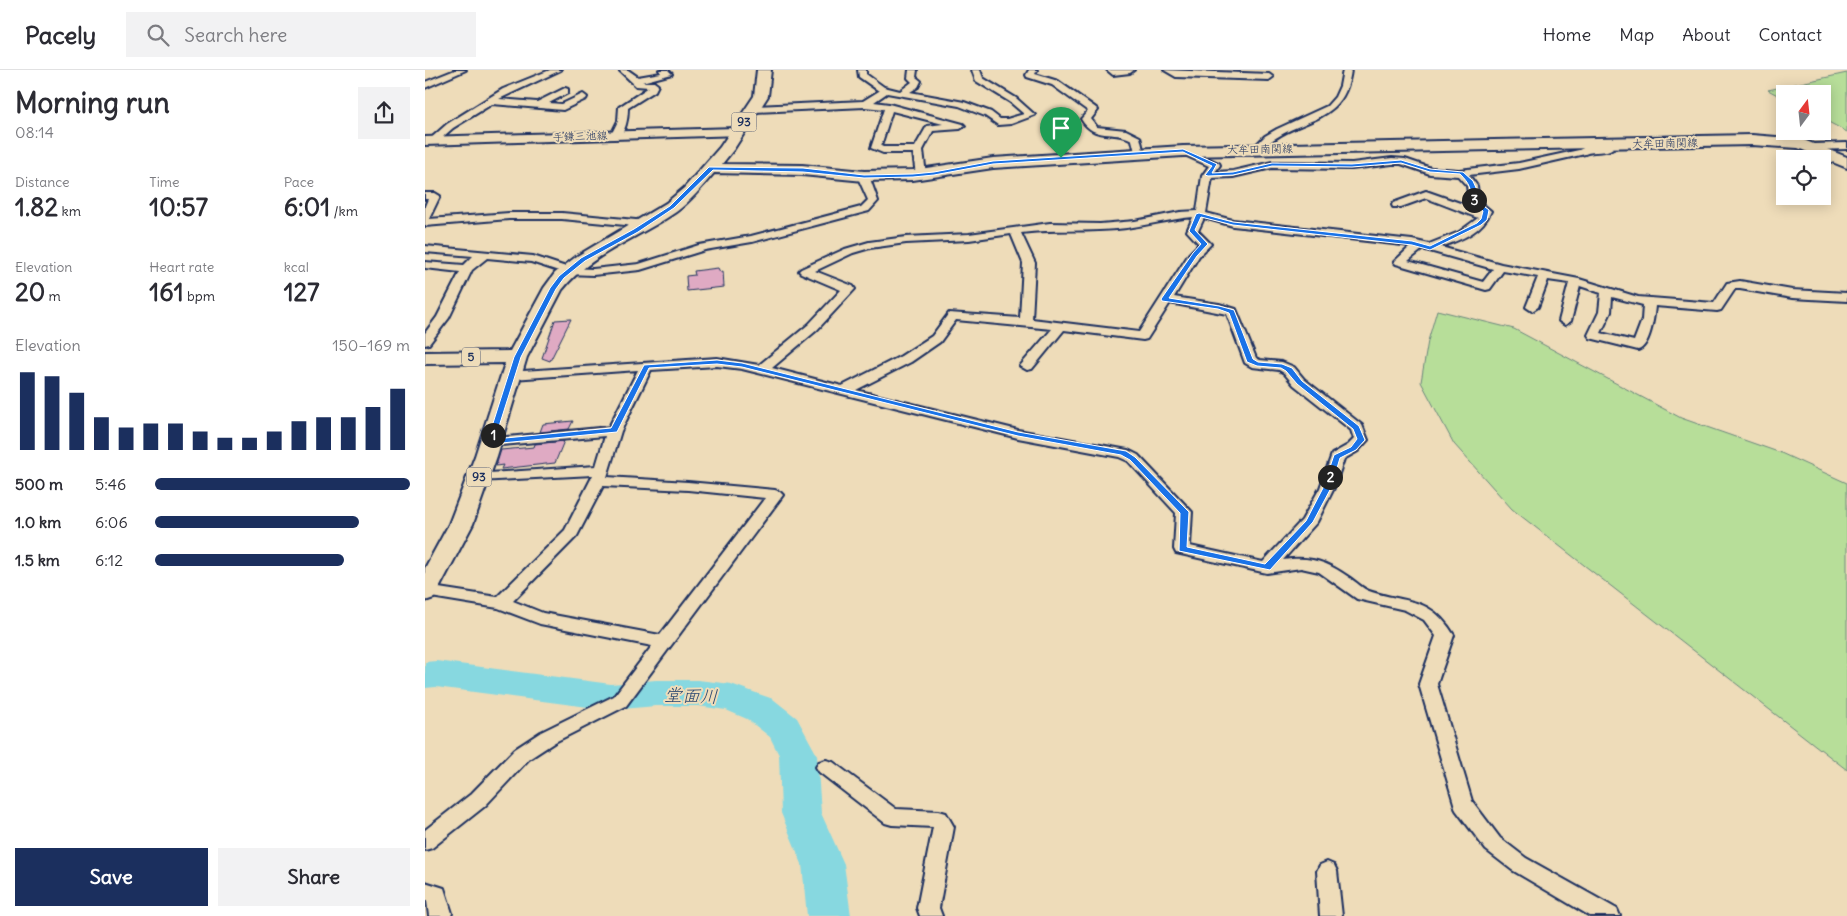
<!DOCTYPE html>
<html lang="en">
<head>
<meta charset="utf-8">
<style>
	body { margin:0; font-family:Delius,"Klee One",sans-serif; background:#f2f2f3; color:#2b2b33; height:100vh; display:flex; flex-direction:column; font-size:19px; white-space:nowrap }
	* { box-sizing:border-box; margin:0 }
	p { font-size:16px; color:#7c7c81 }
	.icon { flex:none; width:28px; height:28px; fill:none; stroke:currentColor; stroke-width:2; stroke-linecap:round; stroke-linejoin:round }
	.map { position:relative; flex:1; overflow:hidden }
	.panel { display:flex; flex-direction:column; background:#fff; width:425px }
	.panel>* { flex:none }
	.needle { width:32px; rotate:15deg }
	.controls { position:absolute; left:1351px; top:15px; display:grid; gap:10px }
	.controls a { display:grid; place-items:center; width:55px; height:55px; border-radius:0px; background:#fff; box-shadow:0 2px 12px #0003; font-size:25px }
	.pin { position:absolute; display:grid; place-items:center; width:42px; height:42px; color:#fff; margin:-51px -21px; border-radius:50% 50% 50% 0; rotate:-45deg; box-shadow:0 0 5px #0007 }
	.pin .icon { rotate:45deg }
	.km { position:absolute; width:25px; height:25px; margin:-12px; border-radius:50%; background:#222; color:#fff; font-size:14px; line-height:25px; text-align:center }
	.round { display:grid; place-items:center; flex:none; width:52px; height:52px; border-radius:0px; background:#f2f2f3 }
	.headline { display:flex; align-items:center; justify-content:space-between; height:85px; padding:0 15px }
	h1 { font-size:28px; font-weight:700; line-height:38px }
	.stats { display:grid; grid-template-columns:repeat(3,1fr); gap:8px; height:85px; padding:5px 15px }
	.stats div { display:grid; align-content:center }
	.stats b { font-size:25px; font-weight:700 }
	.stats small { font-size:14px; font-weight:400 }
	.stats p { font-size:14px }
	.chart { height:140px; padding:10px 15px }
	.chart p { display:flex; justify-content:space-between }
	.chart svg { width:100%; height:90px; margin-top:5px; stroke:#1b2f5e; stroke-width:6 }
	.cta { display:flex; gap:10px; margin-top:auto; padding:10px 15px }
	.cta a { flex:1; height:58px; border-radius:0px; background:#1b2f5e; color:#fff; font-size:20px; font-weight:700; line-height:58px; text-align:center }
	.cta a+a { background:#f2f2f3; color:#2b2b33 }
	ul { padding:0 15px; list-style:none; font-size:16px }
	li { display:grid; grid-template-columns:80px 60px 1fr; align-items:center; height:38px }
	li i { height:12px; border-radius:6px; background:#1b2f5e }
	header { display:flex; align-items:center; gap:30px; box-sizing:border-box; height:70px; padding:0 25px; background:#fff; border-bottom:1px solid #e1e1e2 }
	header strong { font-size:24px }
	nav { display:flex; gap:28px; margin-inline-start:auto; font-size:18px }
	.search { width:350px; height:45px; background:#f2f2f3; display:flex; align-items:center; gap:12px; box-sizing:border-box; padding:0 18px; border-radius:0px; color:#7c7c81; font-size:19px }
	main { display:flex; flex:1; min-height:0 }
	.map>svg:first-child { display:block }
	.green { fill:#b7de99; stroke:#69867c }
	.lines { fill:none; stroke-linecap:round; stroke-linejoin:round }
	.river { fill:#87d8e0; fill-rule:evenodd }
	.building { fill:#dfaac3; stroke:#1b2f5e }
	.minor-casing { stroke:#1b2f5e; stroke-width:4 }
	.secondary-casing { stroke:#1b2f5e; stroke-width:4 }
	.primary-casing { stroke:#1b2f5e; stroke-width:4 }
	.minor { fill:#eedcb9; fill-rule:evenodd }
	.secondary { fill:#eedcb9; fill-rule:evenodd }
	.primary { fill:#eedcb9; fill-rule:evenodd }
	.route { fill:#1a73e8; stroke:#fff; fill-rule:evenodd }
	.labels { text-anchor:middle; stroke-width:4; stroke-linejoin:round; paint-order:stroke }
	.far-street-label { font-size:11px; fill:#1b2f5e; stroke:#eedcb9 }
	.shield { fill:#eedcb9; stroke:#5a6379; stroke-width:1 }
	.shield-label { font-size:12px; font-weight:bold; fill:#1b2f5e }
	.near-water-label { font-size:18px; font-style:italic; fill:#2b4872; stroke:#eedcb9 }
</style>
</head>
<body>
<header>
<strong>Pacely</strong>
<div class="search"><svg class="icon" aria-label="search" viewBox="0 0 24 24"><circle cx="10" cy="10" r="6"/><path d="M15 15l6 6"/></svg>Search here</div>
<nav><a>Home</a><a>Map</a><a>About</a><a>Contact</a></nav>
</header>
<main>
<section class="panel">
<div class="headline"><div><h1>Morning run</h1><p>08:14</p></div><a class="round"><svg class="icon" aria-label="share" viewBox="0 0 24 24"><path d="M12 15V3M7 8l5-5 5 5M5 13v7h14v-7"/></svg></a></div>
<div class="stats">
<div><p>Distance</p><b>1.82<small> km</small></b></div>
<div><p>Time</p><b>10:57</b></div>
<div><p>Pace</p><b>6:01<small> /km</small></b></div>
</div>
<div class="stats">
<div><p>Elevation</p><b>20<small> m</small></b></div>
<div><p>Heart rate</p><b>161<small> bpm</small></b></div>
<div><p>kcal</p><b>127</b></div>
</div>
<div class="chart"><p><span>Elevation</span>150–169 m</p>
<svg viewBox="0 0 160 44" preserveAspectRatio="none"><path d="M5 44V6M15 44V8M25 44V16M35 44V28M45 44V33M55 44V31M65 44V31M75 44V35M85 44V38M95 44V38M105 44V35M115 44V30M125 44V28M135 44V28M145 44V23M155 44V14"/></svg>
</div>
<ul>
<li><b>500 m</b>5:46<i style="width:100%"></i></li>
<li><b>1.0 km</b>6:06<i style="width:80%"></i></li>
<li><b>1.5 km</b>6:12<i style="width:74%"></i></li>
</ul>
<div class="cta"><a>Save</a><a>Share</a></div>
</section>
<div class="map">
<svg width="1422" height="846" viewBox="0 0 1422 846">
	<rect width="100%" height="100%" fill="#eedcb9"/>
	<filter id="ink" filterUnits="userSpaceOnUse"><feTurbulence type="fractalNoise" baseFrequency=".02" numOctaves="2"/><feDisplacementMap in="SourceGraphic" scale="10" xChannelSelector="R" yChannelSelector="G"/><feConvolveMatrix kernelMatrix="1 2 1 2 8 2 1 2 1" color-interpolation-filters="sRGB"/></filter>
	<g filter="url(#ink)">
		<path class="green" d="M1422 3V62L1398 49V24H1360V29L1343 20Z
			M1012 240 1089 259 1256 348 1356 383 1422 413V700L1087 439 1029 374 996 312 1003 271Z"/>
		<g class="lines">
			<path class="river" d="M11 591 186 614 231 610H273L306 614 348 629 372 648 392 685 396 743 419 794 426 846H382L377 794 356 743 354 685 345 667 322 649 301 640 273 636H231L186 640 11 617 0 618V592Z"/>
		</g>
		<path class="building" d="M293 198 295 202 298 201 299 217 262 221 261 206 270 205 269 201Z
			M146 249 125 291 117 288 130 250Z
			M148 351 144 359 115 362 118 354Z
			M139 371 130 393 76 399 78 395 71 396 76 380 109 377 110 374Z"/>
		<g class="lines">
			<defs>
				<path id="minor" d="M30 0H41L0 18V12Z
					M125 0H136L74 29 112 32 140 18 143 19V23L124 33 137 34 158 24 162 27 161 29 138 40 67 34 28 58 12 72H6L4 70 22 54 78 19Z
					M194 0H203L213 7 236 3 234 0H243L247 4 217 12H229L233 15 230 21 203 38C203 48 201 64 191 68L186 65 193 51 194 37 224 17 211 16Z
					M433 0H441V4L459 17 475 21 487 12 483 8 484 0H492L491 7 496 11 493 17 485 22 539 32 566 42 575 49H582L599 44 585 32 551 11 547 0H555L558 8 591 28 610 45 586 54 573 55 560 46 534 36 462 23 449 32 464 34 538 54 540 56 535 59 508 61 498 80 501 105 496 108 491 105 488 83H458L446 78 459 39 440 37 329 42 324 39 329 36 438 31 454 21 434 7ZM467 41 518 54 502 56 490 77H458L456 76Z
					M604 0H612L610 4 633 11 671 38 673 40 666 49 672 57 701 60 715 67 719 84 717 86H711L707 70C688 59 670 72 656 49L663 41 627 15 602 7 601 5Z
					M682 0H709L705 3 688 5Z
					M739 0 844 4 848 7 844 10 751 7Z
					M918 0H926C919 59 869 45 835 81H829V77L840 66 852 59 902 36 910 27 915 16Z
					M1422 73V79L1388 80 1383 77 1388 74Z
					M1165 75H1183L1188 78C1181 84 1169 80 1160 84L1094 99 1044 105 1052 116 1054 131 1066 141C1057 162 1037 169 1016 177L1076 194 1154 209 1213 227 1289 233 1302 213 1315 211 1367 220 1422 223V231L1367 228 1315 219H1310L1296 240 1292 241 1230 236C1229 247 1225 277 1213 280L1165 268 1163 265 1174 242 1176 223 1155 216 1146 251 1140 255 1134 251 1144 213 1123 210 1113 237 1107 241 1101 237 1113 207 1078 201 1065 219 1061 220 971 194 969 192 971 190 986 176 808 156 779 148 773 161 786 174 774 186 749 227 794 234 811 239 831 288 835 290 857 292 869 297 879 309 937 355 943 370 933 381 919 389 909 418 892 452 858 490C887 486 902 492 925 508 931 512 938 519 944 521 982 534 1004 525 1029 565L1012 614 1047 731 1075 768 1101 788 1192 839 1195 846H1165L1087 800 1061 780 1031 740 994 614 1011 566 999 550 980 540 932 529 894 502 876 498 842 503 751 483 749 479 751 443 703 391 694 387 593 368 317 299 292 296 226 300 196 361 182 407 263 412 350 420 355 422 358 425 201 636 130 672 104 689 60 736 7 778 0 780V760L46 724 90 679 116 662 189 626 227 576 115 554 73 538 0 526 1 516 72 527 140 460 168 405 54 411 49 410 47 407 49 404 171 396 180 366 66 376 61 375 59 372 61 369 184 357 213 300 88 309 83 308 81 305 83 302 292 288 334 295 384 254 416 220 376 203 374 201 376 199 420 179 444 172 481 167 544 164 625 153 675 154 710 151 755 142 772 141 777 106 784 96 755 83V79L758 78 794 93 795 95 790 102 808 101 847 92 927 93 967 88 980 89 1006 98 1034 100 1094 93 1154 80ZM967 94H976L1005 104 1033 106 1042 116 1044 132 1052 139 1001 121 968 133 967 135 968 137H976L1001 128 1053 148 1034 162 1004 174 987 170 808 150 781 143 787 108 808 107 847 98 927 99ZM768 147 762 161 774 174 764 184 714 262 607 249 610 193 596 163C628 159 660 162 692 159 718 157 743 149 768 147ZM586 164 598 193 595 248 524 243 507 266 476 286 417 316 347 298 392 260 430 219 428 216 390 201 428 183 445 178 481 173 544 170ZM998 179 1001 180 1068 199 1058 212 983 191ZM1187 227 1218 235 1217 250 1209 271 1176 263 1186 242ZM745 233 802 244 820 293 827 297 854 300 859 303 869 315 926 360 929 369 923 375 907 384 895 418 877 450 838 492 765 476 767 442 713 385 703 380 593 360 431 320 486 292 515 272 531 250 627 259 595 296 602 300 607 299 639 260 718 270 722 269ZM178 416 263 420 340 428 235 565 118 543 88 531 152 466Z
					M439 103 444 106 453 131 444 141 327 172 280 180 215 200 168 205 143 204 106 192 62 188 47 200 24 248 4 274 0 275V263L12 247 35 202 0 198V192L39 195 48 186 0 182V176L108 186 144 198 168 199 214 194 274 175 326 166 436 137 443 130 434 110 435 104Z
					M0 123H10L15 126 4 149 84 143H137L221 151 226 154 221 157 137 149H84L0 156V136L3 129H0Z
					M401 690 408 692 471 739 514 741 521 743 529 757 514 838 517 846H495L492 838 508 757 467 755 460 753 394 702 391 697 394 692Z
					M902 792 909 795 912 801 917 846H895L892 801 895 795Z
					M0 812 19 818 27 843 26 846H4L2 831 0 830Z"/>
				<path id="secondary" d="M311 58 316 59 318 62 316 65 0 75V67Z"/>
				<path id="primary" d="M332 0H346L343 26 309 79 297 94 377 95 439 101 488 100 568 88 758 76 1327 65 1376 69 1422 87V98L1373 78 1327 75 758 86 568 98 488 110 439 111 377 105 289 103C277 117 266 131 251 142 214 168 166 183 137 220L102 287 72 386 48 454 9 528 0 531V498L24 454 50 386 80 293 0 294V282L85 281 119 218 130 203 152 186 241 133 259 118 295 77 329 26Z"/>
			</defs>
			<use href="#minor" class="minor-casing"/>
			<use href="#secondary" class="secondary-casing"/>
			<use href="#primary" class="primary-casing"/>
			<use href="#minor" class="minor"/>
			<use href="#secondary" class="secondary"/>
			<use href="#primary" class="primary"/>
		</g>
	</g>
	<path class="route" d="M758 79 792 94 787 103 808 102 847 93 927 94 976 90 1005 99 1038 102 1048 111 1052 120V131L1064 140 1062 150 1056 155 1005 180 987 175 808 155 776 147 770 160 783 174 772 186 744 228 794 236 809 240 828 289 833 292 857 294 867 298 877 311 934 356 940 370 931 380 915 388 906 418 888 452 845 500 754 481 755 443 705 390 696 385 593 366 317 297 292 294 224 298 192 362 66 374 62 372 89 287 125 218 134 206 156 188 209 159 245 136 284 97 378 98 439 105 488 104 509 102 568 91ZM758 82 787 96 780 105 783 106 808 105 847 96 927 97 976 93 1005 102 1035 104C1044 113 1047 119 1046 132L1058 141 1056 149 1052 153 1005 176 987 171 808 152 774 143 771 144 764 161 776 174 768 183 736 229 737 231 793 239 804 243 822 292 832 296 856 298 861 301 872 314 928 359 932 369 926 377 909 385 898 418 881 451 840 494 762 477 764 442 710 387 701 381 593 362 317 293 292 290 219 295 186 358 70 369 96 287 131 219 139 208 160 191 213 162 249 138 288 100 378 102 439 108 488 107 509 105 568 94Z"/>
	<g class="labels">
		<g class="far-street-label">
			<text transform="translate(155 66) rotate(-2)" y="4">手鎌三池線</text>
			<text transform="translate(1240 73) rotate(-1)" y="4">大牟田南関線</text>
			<text transform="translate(835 79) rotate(-1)" y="4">大牟田南関線</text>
		</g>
		<g class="shield">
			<rect x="306.5" y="42.5" width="25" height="19" rx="4"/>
			<rect x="37" y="277.5" width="18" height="19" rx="4"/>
			<rect x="41.5" y="397.5" width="25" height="19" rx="4"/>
		</g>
		<g class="shield-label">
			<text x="319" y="56">93</text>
			<text x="46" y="291">5</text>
			<text x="54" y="411">93</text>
		</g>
		<g class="near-water-label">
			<text transform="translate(266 626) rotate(2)" y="6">堂面川</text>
		</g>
	</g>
</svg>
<div class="controls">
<a><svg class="needle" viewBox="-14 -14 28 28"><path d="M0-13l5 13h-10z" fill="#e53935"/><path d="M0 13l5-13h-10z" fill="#7c7c81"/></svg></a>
<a><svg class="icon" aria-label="locate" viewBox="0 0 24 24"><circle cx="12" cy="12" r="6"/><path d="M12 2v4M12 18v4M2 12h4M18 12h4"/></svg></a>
</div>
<div class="pin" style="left:636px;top:88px;background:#1e9e55"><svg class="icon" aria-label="arrive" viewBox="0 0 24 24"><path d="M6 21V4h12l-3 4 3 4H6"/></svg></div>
<b class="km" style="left:68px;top:365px">1</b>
<b class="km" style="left:905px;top:407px">2</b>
<b class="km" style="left:1049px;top:130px">3</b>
</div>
</main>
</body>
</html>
